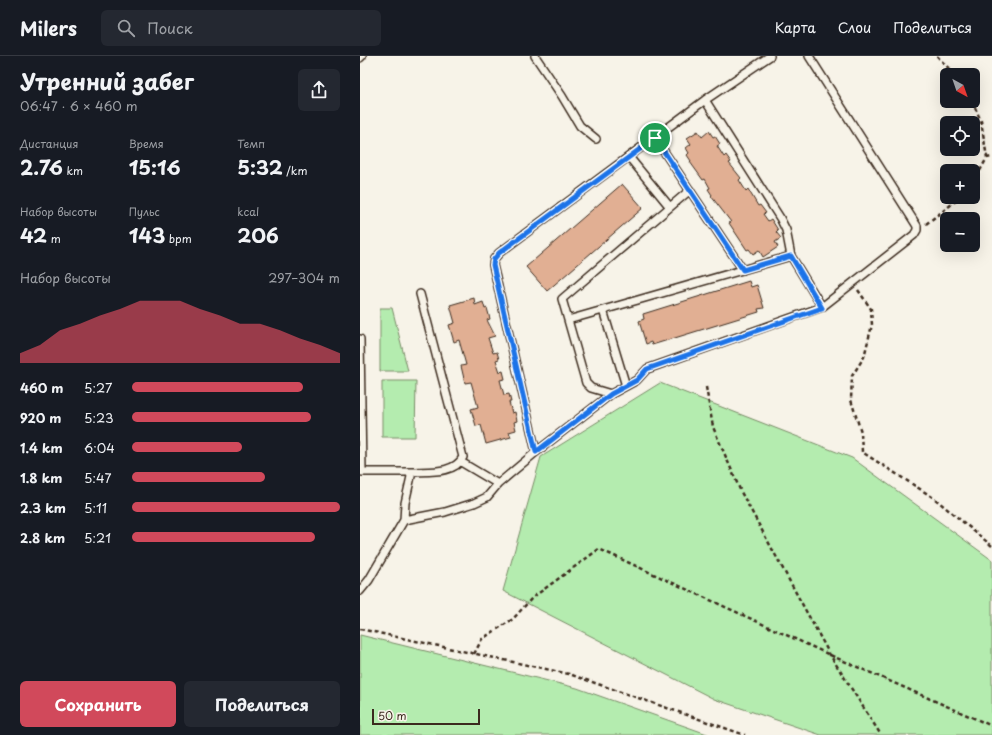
<!DOCTYPE html>
<html lang="ru">
<head>
<meta charset="utf-8">
<style>
	body { margin:0; font-family:"Playpen Sans",sans-serif; background:#242831; color:#f1f3f6; height:100vh; display:flex; flex-direction:column; font-size:15px; white-space:nowrap }
	* { box-sizing:border-box; margin:0 }
	p { font-size:13px; color:#9ea1a6 }
	.icon { flex:none; width:22px; height:22px; fill:none; stroke:currentColor; stroke-width:2; stroke-linecap:round; stroke-linejoin:round }
	.map { position:relative; flex:1; overflow:hidden }
	.side { display:flex; flex-direction:column; background:#171b24; width:360px }
	.side>* { flex:none }
	.needle { width:26px; rotate:140deg }
	.tools { position:absolute; left:580px; top:12px; display:grid; gap:8px }
	.tools a { display:grid; place-items:center; width:40px; height:40px; border-radius:6px; background:#171b24; box-shadow:0 4px 16px #0002; font-size:20px }
	.scale { position:absolute; left:12px; bottom:10px; width:108px; box-sizing:border-box; padding-left:4px; border:2px solid #3b2a1e; border-top:0; font-size:11px; line-height:14px; white-space:nowrap; color:#3b2a1e; -webkit-text-stroke:3px #f7f3e8; paint-order:stroke }
	.pin { position:absolute; display:grid; place-items:center; width:34px; height:34px; color:#fff; margin:-17px; border:2px solid #fff; border-radius:50%; box-shadow:0 1px 4px #0007 }
	.round { display:grid; place-items:center; flex:none; width:42px; height:42px; border-radius:6px; background:#242831 }
	.head { display:flex; align-items:center; justify-content:space-between; height:68px; padding:0 20px }
	h1 { font-size:22px; font-weight:700; line-height:30px }
	.figures { display:grid; grid-template-columns:repeat(3,1fr); gap:6px; height:68px; padding:4px 20px }
	.figures div { display:grid; align-content:center }
	.figures b { font-size:20px; font-weight:700 }
	.figures small { font-size:11px; font-weight:400 }
	.figures p { font-size:11px }
	.chart { height:112px; padding:8px 20px }
	.chart p { display:flex; justify-content:space-between }
	.chart svg { width:100%; height:72px; margin-top:4px; fill:#d1495b; opacity:.7 }
	.action { display:flex; gap:8px; margin-top:auto; padding:8px 20px }
	.action a { flex:1; height:46px; border-radius:6px; background:#d1495b; color:#fff; font-size:16px; font-weight:700; line-height:46px; text-align:center }
	.action a+a { background:#242831; color:#f1f3f6 }
	ul { padding:0 20px; list-style:none; font-size:13px }
	li { display:grid; grid-template-columns:64px 48px 1fr; align-items:center; height:30px }
	li i { height:10px; border-radius:5px; background:#d1495b }
	header { display:flex; align-items:center; gap:24px; box-sizing:border-box; height:56px; padding:0 20px; background:#171b24; border-bottom:1px solid #363941 }
	header strong { font-size:19px }
	nav { display:flex; gap:22px; margin-inline-start:auto; font-size:14px }
	.search { width:280px; height:36px; background:#242831; display:flex; align-items:center; gap:10px; box-sizing:border-box; padding:0 14px; border-radius:6px; color:#9ea1a6; font-size:15px }
	main { display:flex; flex:1; min-height:0 }
	.map>svg:first-child { display:block }
	.green { fill:#b4ecaf; stroke:#788b66 }
	.building { fill:#e1af93; stroke:#3b2a1e }
	.lines { fill:none; stroke-linecap:round; stroke-linejoin:round }
	.lane-casing { stroke:#3b2a1e; stroke-width:10 }
	.path { stroke:#3b2a1e; stroke-width:2.5; stroke-dasharray:4 3; stroke-linecap:butt }
	.lane { stroke:#f7f3e8; stroke-width:7 }
	.route-casing { stroke:#fff; stroke-width:8 }
	.route { stroke:#1a73e8; stroke-width:5 }
</style>
</head>
<body>
<header>
<strong>Milers</strong>
<div class="search"><svg class="icon" aria-label="search" viewBox="0 0 24 24"><circle cx="10" cy="10" r="6"/><path d="M15 15l6 6"/></svg>Поиск</div>
<nav><a>Карта</a><a>Слои</a><a>Поделиться</a></nav>
</header>
<main>
<section class="side">
<div class="head"><div><h1>Утренний забег</h1><p>06:47 · 6 × 460 m</p></div><a class="round"><svg class="icon" aria-label="share" viewBox="0 0 24 24"><path d="M12 15V3M7 8l5-5 5 5M5 13v7h14v-7"/></svg></a></div>
<div class="figures">
<div><p>Дистанция</p><b>2.76<small> km</small></b></div>
<div><p>Время</p><b>15:16</b></div>
<div><p>Темп</p><b>5:32<small> /km</small></b></div>
</div>
<div class="figures">
<div><p>Набор высоты</p><b>42<small> m</small></b></div>
<div><p>Пульс</p><b>143<small> bpm</small></b></div>
<div><p>kcal</p><b>206</b></div>
</div>
<div class="chart"><p><span>Набор высоты</span>297–304 m</p>
<svg viewBox="0 0 160 44" preserveAspectRatio="none"><path d="M0 44V38L10 33L20 24L30 20L40 15L50 11L60 6L70 6L80 6L90 11L100 15L110 20L120 20L130 24L140 29L150 33L160 38V44z"/></svg>
</div>
<ul>
<li><b>460 m</b>5:27<i style="width:82%"></i></li>
<li><b>920 m</b>5:23<i style="width:86%"></i></li>
<li><b>1.4 km</b>6:04<i style="width:53%"></i></li>
<li><b>1.8 km</b>5:47<i style="width:64%"></i></li>
<li><b>2.3 km</b>5:11<i style="width:100%"></i></li>
<li><b>2.8 km</b>5:21<i style="width:88%"></i></li>
</ul>
<div class="action"><a>Сохранить</a><a>Поделиться</a></div>
</section>
<div class="map">
<svg width="632" height="679" viewBox="0 0 632 679">
	<rect width="100%" height="100%" fill="#f7f3e8"/>
	<filter id="ink" filterUnits="userSpaceOnUse"><feTurbulence type="fractalNoise" baseFrequency=".025" numOctaves="2"/><feDisplacementMap in="SourceGraphic" scale="8" xChannelSelector="R" yChannelSelector="G"/><feConvolveMatrix kernelMatrix="1 2 1 2 8 2 1 2 1" color-interpolation-filters="sRGB"/></filter>
	<g filter="url(#ink)">
		<path class="green" d="M20 252H32L48 315H20Z
			M22 325H56L55 381H22Z
			M300 327 492 402 632 504V679H461L354 643 143 535 181 401Z
			M0 579 217 632 350 679H0Z"/>
		<path class="building" d="M338 75 342 81 349 75 353 81 355 80 360 88 357 90 364 101 366 99 371 106 369 107 381 122 379 124 386 135 388 133 398 150 400 149 406 157 403 158 408 165 411 163 418 174 416 176 421 182 415 186 418 191 403 201 399 194 393 198 389 193 387 194 369 167 371 166 351 140 352 139 348 133 350 132 345 123 343 124 330 106 331 105 327 99 329 97 326 92 331 88 327 82Z
			M262 128 283 152 187 235 166 211Z
			M389 225 391 231 397 229 404 252 398 253 399 256 292 289 291 286 286 288 279 265 284 263 283 258Z
			M114 242 115 249 123 246 125 253 127 252 130 263 127 264 135 280 128 282 133 297 137 296 139 303 136 304 140 316 143 315 145 323 140 324 144 339 149 338 151 346H149L152 357 155 356 157 365 154 366 156 374 149 376 151 381 126 388 121 369 116 370 111 353 118 351 111 326 105 327 101 310 106 309 99 284 94 286 89 269 95 267 90 249Z"/>
		<g class="lines">
			<defs>
				<path id="lane" d="M175 0 202 40 220 70 236 83
					M0 2 2 0
					M345 44 420 162 426 174 431 200 462 251
					M295 82 383 214
					M269 101 310 151
					M208 264 243 254
					M0 283 2 416H52
					M266 330 243 254 431 200
					M251 338 231 332 226 327 202 243 330 134
					M176 396 133 209 134 203 139 197 345 44 410 0
					M101 406 138 428
					M44 464 45 447 52 416C68 415 95 418 103 401L60 238
					M0 535 9 524 44 464 85 456 114 447 127 441 138 428 176 396 251 338 277 324 287 313 462 251 554 179 557 174V170L449 0"/>
			</defs>
			<use href="#lane" class="lane-casing"/>
			<path class="path" d="M577 0 595 19
				M612 45 621 65 627 102
				M613 127 627 102 632 101
				M566 168 601 141
				M498 234 511 253 512 269 504 301 492 320 491 344 501 376 502 396 574 442 632 490
				M346 331 353 371 381 436 470 599 521 679
				M0 573 209 618 385 679
				M114 598 122 583 153 563 172 542 239 493 470 599 632 670"/>
			<use href="#lane" class="lane"/>
		</g>
	</g>
	<g class="lines" filter="url(#ink)">
		<defs>
			<path id="route" d="M295 82 383 214 431 200 462 252 287 313 277 324 251 338 176 396 133 209 134 203 139 197Z"/>
		</defs>
		<use href="#route" class="route-casing"/>
		<use href="#route" class="route"/>
	</g>
</svg>
<div class="tools">
<a><svg class="needle" viewBox="-14 -14 28 28"><path d="M0-13l5 13h-10z" fill="#e53935"/><path d="M0 13l5-13h-10z" fill="#9ea1a6"/></svg></a>
<a><svg class="icon" aria-label="locate" viewBox="0 0 24 24"><circle cx="12" cy="12" r="6"/><path d="M12 2v4M12 18v4M2 12h4M18 12h4"/></svg></a>
<a>+</a>
<a>−</a>
</div>
<div class="scale">50 m</div>
<div class="pin" style="left:295px;top:82px;background:#1e9e55"><svg class="icon" aria-label="arrive" viewBox="0 0 24 24"><path d="M6 21V4h12l-3 4 3 4H6"/></svg></div>
</div>
</main>
</body>
</html>
